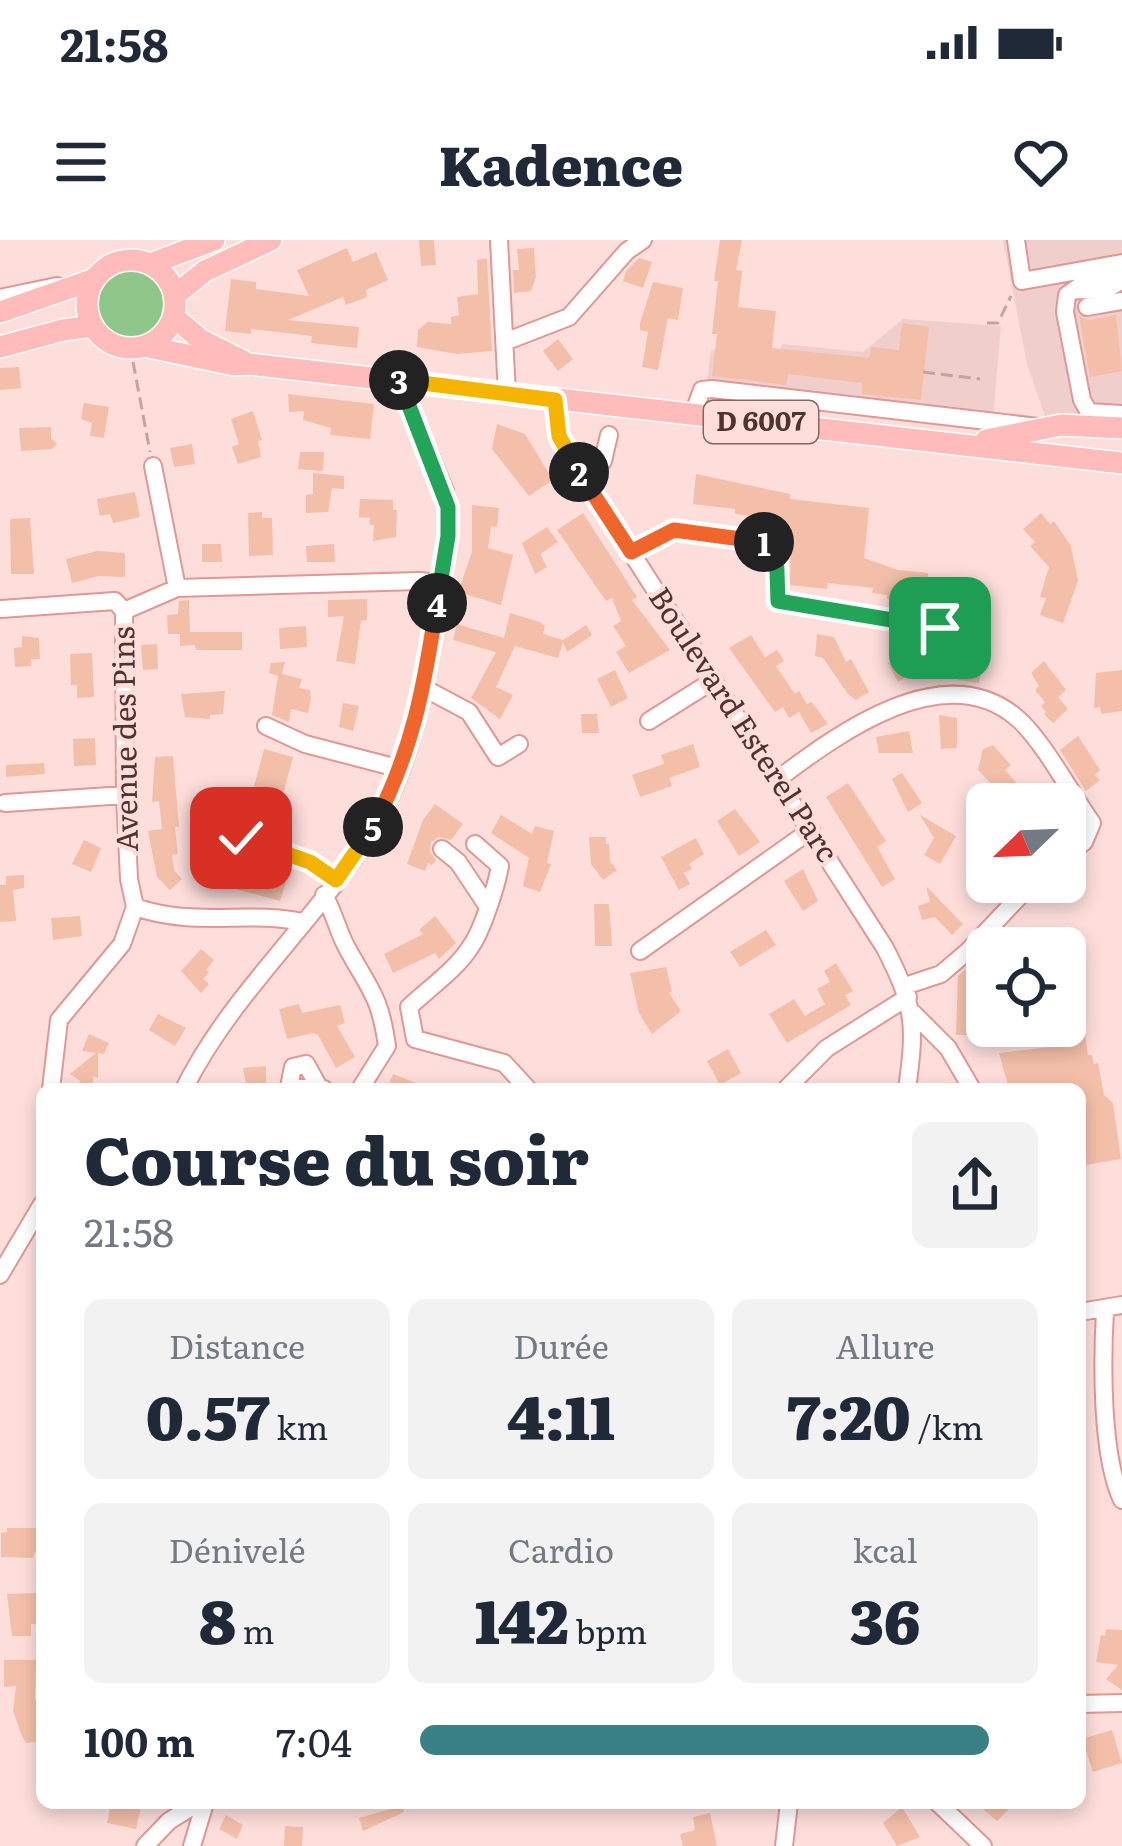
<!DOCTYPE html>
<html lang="fr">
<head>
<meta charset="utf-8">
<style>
	body { margin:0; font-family:Literata,serif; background:#f2f2f3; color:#1f2937; height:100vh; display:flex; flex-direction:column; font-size:45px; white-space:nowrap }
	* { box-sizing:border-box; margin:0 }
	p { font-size:39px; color:#747a83 }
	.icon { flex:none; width:66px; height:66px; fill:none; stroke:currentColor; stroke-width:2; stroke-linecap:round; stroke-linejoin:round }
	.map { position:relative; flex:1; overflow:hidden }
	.details { position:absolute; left:36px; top:843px; width:1050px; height:726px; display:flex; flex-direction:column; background:#fff; border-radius:18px; box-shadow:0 6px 18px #0003 }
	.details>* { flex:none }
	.needle { width:78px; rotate:247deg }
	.fabs { position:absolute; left:966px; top:543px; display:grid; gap:24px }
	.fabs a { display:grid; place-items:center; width:120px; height:120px; border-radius:18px; background:#fff; box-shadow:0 6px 18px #0003; font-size:60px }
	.pin { position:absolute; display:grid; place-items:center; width:102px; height:102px; color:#fff; margin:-51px; border-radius:24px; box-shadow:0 6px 18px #0006 }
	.km { position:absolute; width:60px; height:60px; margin:-30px; border-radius:50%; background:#222; color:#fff; font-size:33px; line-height:60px; text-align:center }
	.round { display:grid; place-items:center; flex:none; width:126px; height:126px; border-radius:18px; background:#f2f2f3 }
	.head { display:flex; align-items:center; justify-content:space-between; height:204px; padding:0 48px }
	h1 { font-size:66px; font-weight:800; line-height:90px }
	.figures { display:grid; grid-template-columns:repeat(3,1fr); gap:18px; height:204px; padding:12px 48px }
	.figures div { display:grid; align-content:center; border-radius:18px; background:#f2f2f3; text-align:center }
	.figures b { font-size:60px; font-weight:800 }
	.figures small { font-size:33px; font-weight:400 }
	.figures p { font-size:33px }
	ul { padding:0 48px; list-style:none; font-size:39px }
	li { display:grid; grid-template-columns:192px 144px 1fr; align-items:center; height:90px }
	li i { height:30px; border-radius:15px; background:#398187 }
	.status { display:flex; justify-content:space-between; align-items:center; height:84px; padding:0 60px; background:#fff; direction:ltr }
	.status svg { height:33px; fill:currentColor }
	header { display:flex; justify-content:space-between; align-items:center; height:156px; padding:0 48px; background:#fff; font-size:54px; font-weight:800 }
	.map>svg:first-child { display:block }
	.built { fill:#f0cecb }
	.green { fill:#8fc78b }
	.building { fill:#f3bfa9 }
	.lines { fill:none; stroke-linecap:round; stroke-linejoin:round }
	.minor-casing { stroke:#e19894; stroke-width:20 }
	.major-casing { stroke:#fff; stroke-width:24 }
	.path { stroke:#c3a4a1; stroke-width:3; stroke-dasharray:12 6; stroke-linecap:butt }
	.minor { stroke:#fff; stroke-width:16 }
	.major { stroke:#ffbcba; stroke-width:21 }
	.split-1-casing { stroke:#fff; stroke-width:24 }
	.split-2-casing { stroke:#fff; stroke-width:24 }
	.split-3-casing { stroke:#fff; stroke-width:24 }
	.split-4-casing { stroke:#fff; stroke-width:24 }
	.split-5-casing { stroke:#fff; stroke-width:24 }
	.split-6-casing { stroke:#fff; stroke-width:24 }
	.split-1 { stroke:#22a559; stroke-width:15 }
	.split-2 { stroke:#f0652b; stroke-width:15 }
	.split-3 { stroke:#f5b400; stroke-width:15 }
	.split-4 { stroke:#22a559; stroke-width:15 }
	.split-5 { stroke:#f0652b; stroke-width:15 }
	.split-6 { stroke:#f5b400; stroke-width:15 }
	.labels { text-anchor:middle; stroke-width:9; stroke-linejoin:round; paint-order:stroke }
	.shield { fill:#fddedb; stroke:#846663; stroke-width:3 }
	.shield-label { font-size:27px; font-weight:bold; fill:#503230 }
	.street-label { font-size:30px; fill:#503230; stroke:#fddedb }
</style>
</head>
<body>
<div class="status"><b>21:58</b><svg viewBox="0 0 49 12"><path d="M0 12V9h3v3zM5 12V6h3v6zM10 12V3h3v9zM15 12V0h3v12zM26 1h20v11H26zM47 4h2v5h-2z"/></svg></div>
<header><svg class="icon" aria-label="menu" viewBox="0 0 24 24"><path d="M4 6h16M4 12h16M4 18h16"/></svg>Kadence<svg class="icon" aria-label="heart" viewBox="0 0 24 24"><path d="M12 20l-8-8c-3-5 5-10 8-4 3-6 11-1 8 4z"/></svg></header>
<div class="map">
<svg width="1122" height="1606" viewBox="0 0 1122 1606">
	<rect width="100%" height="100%" fill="#fddedb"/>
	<path class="built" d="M1003 0H1122V185L1046 179 1027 124Z
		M903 79 1001 86 993 178 707 144 711 110 778 118 782 104 863 112Z"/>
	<path class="green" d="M96 64a35 35 0 1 1 70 0a35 35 0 1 1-70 0Z"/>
	<path class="building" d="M419 0H434L436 25 421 26Z
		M720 0H742L736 30 742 31 738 67 776 71 772 108 869 118 871 107 899 110 902 83 929 87 921 160 862 154V143L788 134 786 145 712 136 717 94H712L718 41H714Z
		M347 8 353 22 376 12 388 40 366 50 367 57 346 65 343 57 288 80 359 87 357 108 311 103 312 96 251 89V94L225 91 231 39 256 42V49L309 56 297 30Z
		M534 8 536 37 531 51 514 53 513 30H519L517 9Z
		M639 18 652 22 643 48 623 41 626 31Z
		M483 19H487L492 111 457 114 417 107 418 90 428 82 451 84V77L459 75 457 57 478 54 477 20Z
		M653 42 683 48 678 80 668 78 658 130 642 127 648 92 640 90V83Z
		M1116 75 1122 131 1090 137 1079 76 1088 80Z
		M558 99 573 119 558 131 543 111Z
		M19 127 21 148 0 150V128Z
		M288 154 374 164 370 199 330 195 331 188 303 180 304 171 289 172Z
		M84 163 109 167 104 198 90 196 92 183 81 179Z
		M253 171 262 200 258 201 261 217 238 224 232 207 239 204 231 179Z
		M497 184 525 194 553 240 529 256 492 209Z
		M51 187V198L57 204 52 209 21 211 19 188Z
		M192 204 195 224 174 227 170 208Z
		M300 212H324L323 231 298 229Z
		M313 233 344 236V249L332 248 328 272 306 273V255L313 254Z
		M696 234 790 254V259L869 268 864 318 898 330 928 333 929 369 887 359V355L872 353 873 348 828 343 827 349 790 345 791 290 772 288V282L749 280 750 276 735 274V269L693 264Z
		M135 252 140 277 113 283 110 274 100 276 97 259Z
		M360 259 393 260V270H397L396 297 373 301 374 285 369 284 370 278 359 277Z
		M472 265 499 268 497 287 491 286 488 308 513 315 501 365 458 352 472 312Z
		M262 272V278H272L273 315 249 316 248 273Z
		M583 273 637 357 632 360 670 410 629 433 616 412 626 406 613 386 621 381 612 358 606 361 557 290Z
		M1041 273 1050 284 1054 281 1071 306 1078 341 1063 383 1040 375 1046 358 1040 357 1049 327 1030 306 1035 302 1023 289Z
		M30 278 34 334H11L10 279Z
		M547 287 558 302 540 314 547 327 535 334 522 303Z
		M202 304H221L222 322H202Z
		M334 304 335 322H307L306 306Z
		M97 311 125 313V337L99 336 72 343 66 319Z
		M367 359V380L361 381 355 424 336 421 344 376 328 377V360Z
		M189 360 190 392H242V410H196L195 405 180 406V394H168L167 375 178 374 179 361Z
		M510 373 540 382 545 386 543 394 563 400 586 385 592 395 567 412 563 402 558 418 515 406 496 447 513 455 500 479 471 458 496 412 453 400 457 384 504 398Z
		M306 386 307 407 280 409 279 388Z
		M817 394 834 397 846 422 851 419 869 452 856 460 848 454 823 418 815 416Z
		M751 395 765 417 777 410 784 421 776 426 795 454 799 451 807 464 812 462 828 484 811 493 799 472 789 478 783 467 775 472 729 408Z
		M22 396 39 398 40 419H31V426L15 427 14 408 22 407Z
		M922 403 931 422 898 442 888 423Z
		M157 404 158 429 143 430 141 405Z
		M954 408 978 412 975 430 981 431 979 443 958 440 957 424H952Z
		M92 413 94 457 77 458V445H71L70 414Z
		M1044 421 1066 450 1058 457 1068 469 1053 483 1044 474 1046 472 1041 466 1045 462 1035 450 1039 446 1031 433Z
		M285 422 282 434 302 439 299 448 310 450 311 459 308 473 291 469 289 482 272 475 278 436 269 433 271 423Z
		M615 430 628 458 611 467 597 439Z
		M1122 430V471L1101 474 1100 467 1094 468 1096 433Z
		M225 451 223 474 210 475V479L185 477 181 454Z
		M343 463 359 466 353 491 339 487Z
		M581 474H597L599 493H582Z
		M939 475 957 478V508L941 509Z
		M909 491 913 513H879L876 497Z
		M1078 496 1100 530 1095 535 1100 540 1086 551 1060 510Z
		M95 498 96 525 74 526 73 499Z
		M693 504 700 527 669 538 672 546 640 557 632 535 664 524 661 515Z
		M993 505 1011 525 1005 530 1022 549 1012 558 1016 564H988L1000 553 978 530 983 509Z
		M264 509 293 517 279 569 250 562Z
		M173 516 179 587H175L178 614 172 615 174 630 182 639 170 650 157 637 148 591 162 589 159 561 152 562 155 517Z
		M44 523 45 534 6 537V525Z
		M902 533 922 563 908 572 892 539Z
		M848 543 886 601 877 607 895 639 882 647 826 557Z
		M435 564 463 584 451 600 439 597 431 602 430 612 436 620 432 625 428 623 425 631 407 624 423 580Z
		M735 569 760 602 739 616 717 581Z
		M501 575 532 594 535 586 554 591 547 623 551 624 540 652 523 646 529 618 491 593Z
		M920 575 956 596 940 624 924 615 934 598Z
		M589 597H606V604H609L610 621 617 630 603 640 591 624Z
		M696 598 704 614 689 624 692 629 684 633 690 644 679 650 661 617Z
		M84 600 101 608 91 632 72 624Z
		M239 621 288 635 280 661 232 648Z
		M803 629 818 661 803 671 784 641Z
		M24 635V648L13 650 16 681 0 682V645H6V636Z
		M926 646 963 684 952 695 935 677 922 680 918 666 930 662Z
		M594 664H609L612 706H595Z
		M80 676 82 696 53 700 51 678Z
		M435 676 456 703 439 719 435 713 393 733 384 714 423 694 419 690Z
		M766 690 776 705 740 727 730 712Z
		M201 709 214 720 206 730 209 732 203 739 209 744 201 753 181 731Z
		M836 723 853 751 845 755 851 765 787 803 769 774 794 759 805 776 825 764 817 749 830 742 824 731Z
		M972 724H980V754H985L984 795H956L958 736Z
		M666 727 672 751 669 753 681 771 652 794 639 773 630 733Z
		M1076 735 1088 815H1092L1094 824 1098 823 1104 855 1113 863 1121 919 1080 926V849H1009L999 813 1065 805V737Z
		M299 764 302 773 340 765 345 783 337 786 355 817 336 828 318 795 313 793 287 799 279 769Z
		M158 774 186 788 175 806 149 790Z
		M89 794 109 803 104 814 98 813V838L93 836V849H80V841L70 834 96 813 82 811Z
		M728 809 741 833 720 845 707 821Z
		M266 826V849H247L243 828Z
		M393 834 429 848V849H387Z
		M7 1288H42L39 1311H35L33 1318 1 1317V1293L7 1292Z
		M38 1353V1385L31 1384V1396H12L7 1354Z
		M1106 1389 1122 1390V1450L1106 1439 1118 1425 1096 1422 1101 1395 1105 1396Z
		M4 1420H36L35 1459 42 1472V1501L26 1503 22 1496 13 1471 16 1446 4 1447Z
		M1112 1490 1122 1523 1093 1532 1082 1499Z
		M111 1563H142L136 1589 107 1583Z
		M976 1563H1015L997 1581Z
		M401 1566 404 1572 363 1591 359 1578Z
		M902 1567 920 1597 897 1606 883 1583Z
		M710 1573 717 1606H683L680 1594 695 1590 693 1577Z
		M226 1575 243 1585 237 1599 219 1589Z
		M285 1586 303 1587 302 1606H284Z"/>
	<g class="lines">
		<defs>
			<path id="minor" d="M499 0 507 154
				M1016 0 1022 41 1122 23
				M1122 35 1084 43 1067 55 1065 72 1082 160 1089 172 1122 174
				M1074 50 1104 51 1122 40
				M0 58 57 46
				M1087 67 1122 61
				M507 101 569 77 627 11 643 0
				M555 160 559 197 568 214 885 708C915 767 916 785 907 849
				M693 174 702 150 712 149 1038 187
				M153 226 177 348
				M584 241 603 221 609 195
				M631 312 674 290 776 303 778 361 941 387
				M1 369 115 361 124 371
				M424 448 469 472 498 517 519 504
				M649 481 714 440
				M266 486 305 504 401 529
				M778 539C840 492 945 416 1017 478 1042 499 1072 555 1092 583L1084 602 1065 617
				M5 563 125 555
				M241 598 310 622 336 640
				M442 609 458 622 486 664
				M324 655C334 672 338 692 347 708 370 750 380 756 387 806L360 849
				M135 667C196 688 246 670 302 682
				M640 711 811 590
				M905 746 941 734 968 711 1033 642
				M409 767C429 748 457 729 471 706 482 691 497 644 500 626L475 604
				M409 767 415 799 504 823 528 849
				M913 773 948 808 972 849
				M51 849 59 780 122 704 135 667 129 639 125 555 124 371 177 348 419 341 440 343
				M184 849C232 752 317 681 373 589 426 501 431 395 448 296L445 251 399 140
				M320 849 306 824 293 827 289 847 324 849
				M786 849 827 808 908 757
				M0 1035 42 964
				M1105 1071C1102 1121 1101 1216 1122 1260
				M1080 1072 1122 1065
				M1080 1464 1122 1463
				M938 1563 983 1606
				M145 1606 169 1581 198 1563
				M192 1606 205 1563
				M784 1606 789 1563"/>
			<path id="major" d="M87 64a44 44 0 1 1 88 0a44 44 0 1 1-88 0Z
				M150 24 214 0
				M174 56 205 31 271 0
				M0 72 95 39
				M173 76 201 100 243 121
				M144 106 234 125 249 124 1122 223
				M0 107 63 90 93 86
				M986 200 1061 185 1122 188"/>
		</defs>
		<use href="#minor" class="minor-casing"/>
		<use href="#major" class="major-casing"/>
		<path class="path" d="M987 83H998L1011 56
			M133 122 150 212
			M923 132 980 139"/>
		<use href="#minor" class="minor"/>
		<use href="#major" class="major"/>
	</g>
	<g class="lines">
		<defs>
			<path id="split-1" d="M764 302 776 303 778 361 940 388"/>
			<path id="split-2" d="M579 232 631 312 674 290 764 302"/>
			<path id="split-3" d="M399 140 555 160 559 196 579 232"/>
			<path id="split-4" d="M399 140 448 267V296L437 363"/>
			<path id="split-5" d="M373 587C413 510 424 448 437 363"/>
			<path id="split-6" d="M241 598 310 622 336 640 373 587"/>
		</defs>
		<use href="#split-1" class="split-1-casing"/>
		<use href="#split-2" class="split-2-casing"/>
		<use href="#split-3" class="split-3-casing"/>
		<use href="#split-4" class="split-4-casing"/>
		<use href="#split-5" class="split-5-casing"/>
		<use href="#split-6" class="split-6-casing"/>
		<use href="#split-1" class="split-1"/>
		<use href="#split-2" class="split-2"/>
		<use href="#split-3" class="split-3"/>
		<use href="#split-4" class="split-4"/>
		<use href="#split-5" class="split-5"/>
		<use href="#split-6" class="split-6"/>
	</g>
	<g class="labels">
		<rect class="shield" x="704" y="161" width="114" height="42" rx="9"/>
		<g class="shield-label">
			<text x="761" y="191">D 6007</text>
		</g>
		<g class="street-label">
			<text transform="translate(743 485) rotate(57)" y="10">Boulevard Esterel Parc</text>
			<text transform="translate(126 499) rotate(-91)" y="10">Avenue des Pins</text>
		</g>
	</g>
</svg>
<div class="fabs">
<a><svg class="needle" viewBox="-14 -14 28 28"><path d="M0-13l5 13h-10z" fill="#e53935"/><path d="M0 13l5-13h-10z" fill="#747a83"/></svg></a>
<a><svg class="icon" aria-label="locate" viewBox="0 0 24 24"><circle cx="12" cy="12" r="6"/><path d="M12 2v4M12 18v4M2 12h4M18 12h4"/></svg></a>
</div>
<div class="pin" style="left:940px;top:388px;background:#1e9e55"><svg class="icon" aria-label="arrive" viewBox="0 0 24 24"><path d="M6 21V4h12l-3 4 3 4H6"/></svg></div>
<div class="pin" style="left:241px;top:598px;background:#d93025"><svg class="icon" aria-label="check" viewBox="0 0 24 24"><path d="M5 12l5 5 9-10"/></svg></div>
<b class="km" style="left:764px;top:302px">1</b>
<b class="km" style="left:579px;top:232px">2</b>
<b class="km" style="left:399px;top:140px">3</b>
<b class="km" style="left:437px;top:363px">4</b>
<b class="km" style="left:373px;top:587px">5</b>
<section class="details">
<div class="head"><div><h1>Course du soir</h1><p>21:58</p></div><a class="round"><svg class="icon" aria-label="share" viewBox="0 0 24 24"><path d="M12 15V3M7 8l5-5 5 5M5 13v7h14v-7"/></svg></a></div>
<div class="figures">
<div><p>Distance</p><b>0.57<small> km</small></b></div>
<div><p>Durée</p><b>4:11</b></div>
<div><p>Allure</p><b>7:20<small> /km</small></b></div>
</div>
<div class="figures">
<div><p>Dénivelé</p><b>8<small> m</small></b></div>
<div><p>Cardio</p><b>142<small> bpm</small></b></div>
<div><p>kcal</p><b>36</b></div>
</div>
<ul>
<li><b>100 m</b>7:04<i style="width:92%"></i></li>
</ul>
</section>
</div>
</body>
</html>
